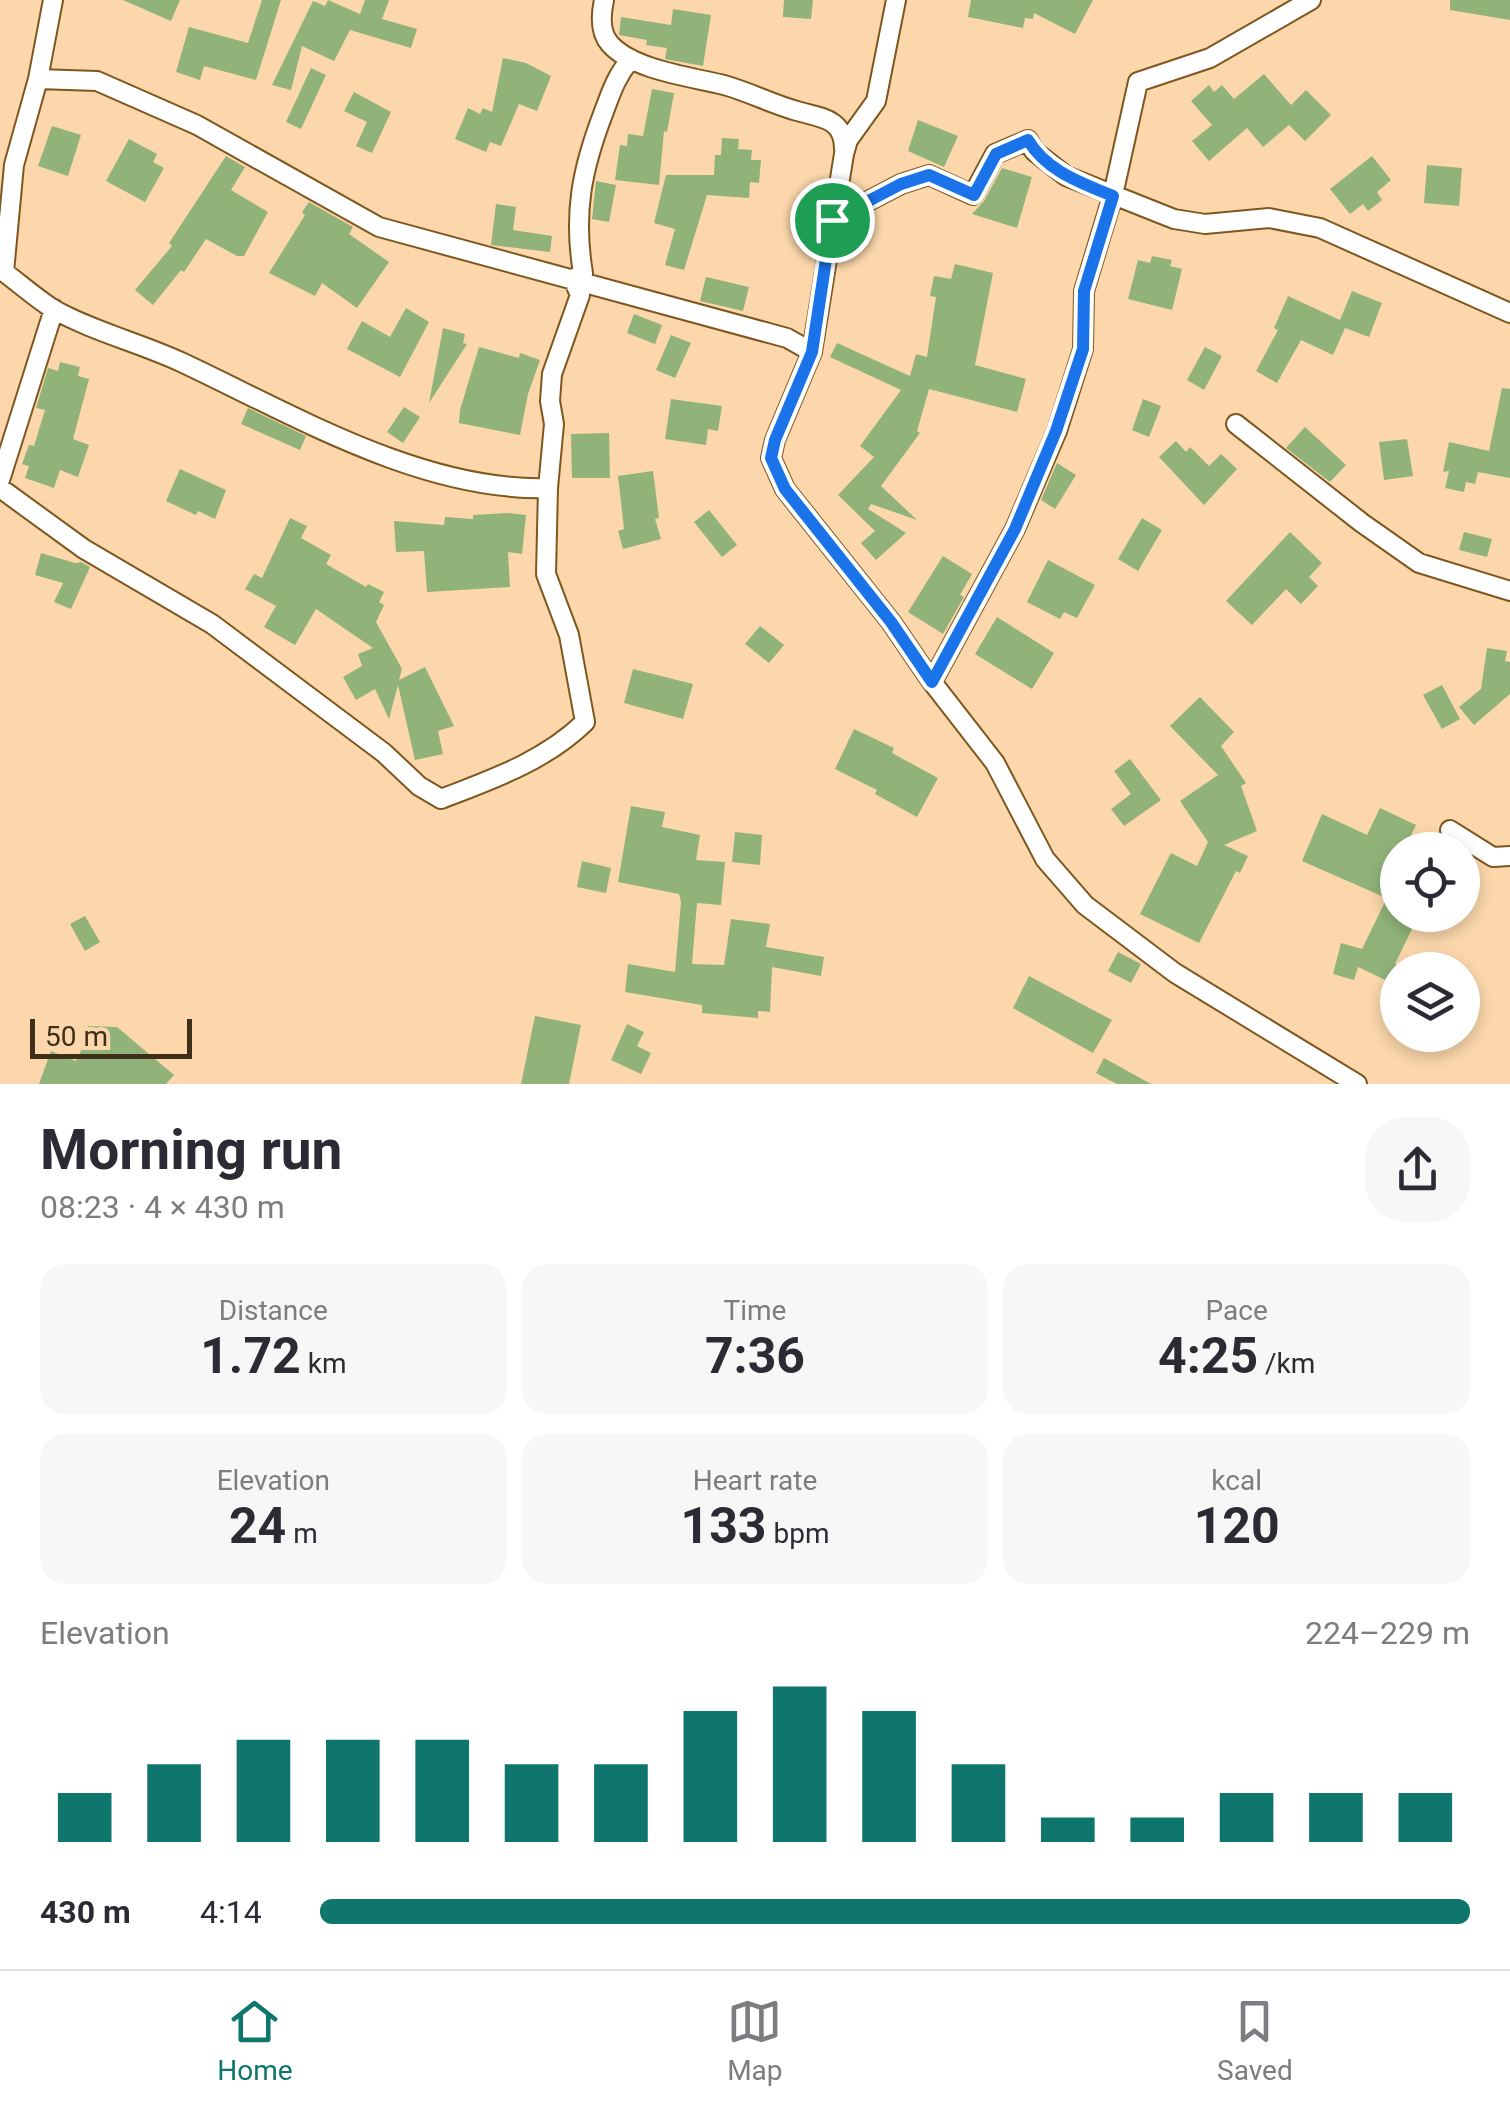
<!DOCTYPE html>
<html lang="en">
<head>
<meta charset="utf-8">
<style>
	body { margin:0; font-family:Roboto,sans-serif; background:#f7f7f7; color:#2b2b33; height:100vh; display:flex; flex-direction:column; font-size:38px; white-space:nowrap }
	* { box-sizing:border-box; margin:0 }
	p { font-size:32px; color:#7c7c81 }
	.icon { flex:none; width:55px; height:55px; fill:none; stroke:currentColor; stroke-width:2; stroke-linecap:round; stroke-linejoin:round }
	.map { position:relative; height:1084px; overflow:hidden }
	.details { display:flex; flex-direction:column; background:#fff; flex:1 }
	.details>* { flex:none }
	.controls { position:absolute; left:1380px; top:832px; display:grid; gap:20px }
	.controls a { display:grid; place-items:center; width:100px; height:100px; border-radius:50%; background:#fff; box-shadow:0 5px 15px #0003; font-size:50px }
	.scale { position:absolute; left:30px; bottom:25px; width:162px; box-sizing:border-box; padding-left:10px; border:5px solid #402f18; border-top:0; font-size:28px; line-height:35px; white-space:nowrap; color:#402f18; -webkit-text-stroke:8px #fbd7ab; paint-order:stroke }
	.pin { position:absolute; display:grid; place-items:center; width:85px; height:85px; color:#fff; margin:-42px; border:5px solid #fff; border-radius:50%; box-shadow:0 2px 10px #0007 }
	.round { display:grid; place-items:center; flex:none; width:105px; height:105px; border-radius:40px; background:#f7f7f7 }
	.overview { display:flex; align-items:center; justify-content:space-between; height:170px; padding:0 40px }
	h1 { font-size:55px; font-weight:700; line-height:75px }
	.metrics { display:grid; grid-template-columns:repeat(3,1fr); gap:15px; height:170px; padding:10px 40px }
	.metrics div { display:grid; align-content:center; border-radius:25px; background:#f7f7f7; text-align:center }
	.metrics b { font-size:50px; font-weight:700 }
	.metrics small { font-size:28px; font-weight:400 }
	.metrics p { font-size:28px }
	.chart { height:280px; padding:20px 40px }
	.chart p { display:flex; justify-content:space-between }
	.chart svg { width:100%; height:180px; margin-top:10px; stroke:#0f766e; stroke-width:6 }
	ul { padding:0 40px; list-style:none; font-size:32px }
	li { display:grid; grid-template-columns:160px 120px 1fr; align-items:center; height:75px }
	li i { height:25px; border-radius:12px; background:#0f766e }
	.tab-bar { display:flex; justify-content:space-around; align-items:center; height:140px; border-top:2px solid #e1e1e2; background:#fff; font-size:28px; color:#7c7c81 }
	.tab-bar a { display:grid; justify-items:center; gap:5px }
	.tab-bar .on { color:#0f766e }
	.map>svg:first-child { display:block }
	.building { fill:#91b379 }
	.lines { fill:none; stroke-linecap:round; stroke-linejoin:round }
	.minor-casing { stroke:#7e571e; stroke-width:22 }
	.minor { stroke:#fff; stroke-width:18 }
	.route-casing { stroke:#fff; stroke-width:20 }
	.route { stroke:#1a73e8; stroke-width:12 }
</style>
</head>
<body>
<div class="map">
<svg width="1510" height="1084" viewBox="0 0 1510 1084">
	<rect width="100%" height="100%" fill="#fbd7ab"/>
	<path class="building" d="M123 0H180L171 21Z
		M262 0H281L256 80 204 66 200 80 176 72 189 27 248 43Z
		M328 0 360 14 365 0H389L382 19 417 29 411 48 350 30 334 61 302 46 291 90 272 85 313 1 325 6Z
		M784 0H813L811 19 783 17Z
		M971 0H1093L1075 34 1034 13 1033 19 1025 18 1023 28 968 17Z
		M1450 0H1510V20L1450 10Z
		M673 9 711 15 703 66 665 59 667 48 646 45 647 40 619 35 621 17 671 25Z
		M503 58 526 63 551 76 537 111 519 104 501 146 490 142 486 152 455 139 468 108 480 114 483 108 492 112Z
		M311 68 326 75 301 129 286 122Z
		M1264 74 1291 105 1306 90 1331 115 1305 141 1289 125 1263 147 1247 128 1209 161 1192 141 1212 125 1191 101 1209 85 1214 92 1222 85 1234 99Z
		M652 89 674 93 667 132 664 131 659 185 615 180 620 145 627 146 628 134 643 136Z
		M354 92 391 112 372 153 356 146 367 122 344 111Z
		M918 120 958 136 944 167 908 151Z
		M52 126 81 135 68 176 38 166Z
		M722 138 739 139 738 149 752 150 751 160H761L759 183 750 182 749 198 707 195 684 270 665 265 675 229 654 223 666 175H714L715 155H721Z
		M129 139 157 154 153 162 164 168 145 202 106 181Z
		M226 156 245 167 231 190 268 212 244 256H237L206 239 184 272 181 270 153 305 135 290 172 246 169 243Z
		M1372 156 1391 180 1377 192 1382 200 1368 211 1363 204 1350 214 1330 189Z
		M1427 165 1462 168 1459 206 1424 203Z
		M1002 168 1032 177 1017 228 972 214 984 201Z
		M596 181 616 185 609 222 592 219Z
		M309 202 353 227 349 234 389 262 357 308 322 283 315 296 269 273 305 215 302 212Z
		M496 204 516 207 513 230 552 236 550 252 491 245Z
		M1152 256 1172 260 1170 266 1182 269 1172 310 1128 299 1138 260 1150 263Z
		M955 264 993 273 975 365 1026 379 1017 412 929 389 917 431 920 433 881 486 917 520 871 504 868 509 906 533 876 560 861 543 875 531 838 495 874 457 860 446 901 390 830 357 837 343 910 376 916 354 927 357 936 297 930 296 934 276 951 279Z
		M706 277 749 287 743 311 700 301Z
		M1352 291 1382 303 1369 337 1345 328 1333 355 1301 340 1277 383 1256 371 1278 330 1274 328 1288 296 1340 320Z
		M406 308 429 322 400 377 347 349 362 321 390 337Z
		M634 314 662 325 655 344 627 333Z
		M443 328 465 334 463 343 467 344 429 403Z
		M671 335 691 343 675 378 656 370Z
		M479 347 519 358 520 353 540 360 528 394 520 435 459 423 460 410Z
		M1205 347 1222 356 1204 390 1187 380Z
		M60 362 80 367 78 376 89 379 73 439 89 445 78 477 60 470 54 488 25 478 29 466 22 464 29 445 34 446 45 410 36 408 48 368 58 371Z
		M1502 388 1510 389V478L1478 472 1475 484 1466 482 1464 492 1445 488 1449 471 1443 472 1449 442 1489 451Z
		M671 399 722 406 718 431 708 429 706 445 665 439Z
		M1143 399 1161 406 1149 437 1132 430Z
		M404 407 420 417 403 443 387 432Z
		M248 408 306 436 300 450 241 424Z
		M1305 427 1346 465 1330 482 1286 448Z
		M609 433 610 478H572L571 434Z
		M1407 439 1413 476 1384 480 1379 442Z
		M1176 441 1186 452 1190 447 1209 466 1221 454 1237 469 1204 505 1159 457Z
		M1057 463 1076 475 1055 509 1041 500Z
		M180 469 226 490 215 519 198 511 196 515 166 501Z
		M653 471 659 518 655 519 661 539 623 549 618 531 624 529 618 476Z
		M709 510 737 545 722 557 694 522Z
		M507 513 526 515 522 554 508 552 510 587 427 592 424 551 396 552 394 521 444 525 445 517 473 519V515Z
		M290 518 307 526 301 538 331 555 326 564 366 587 368 584 384 592 379 602 384 605 376 622 402 669 399 680 425 667 454 726 438 731 443 754 415 760 398 685 389 719 375 689 356 700 343 677 362 666 358 654 373 648 316 609 295 645 264 627 276 606 245 589 254 574 262 578Z
		M1142 518 1162 530 1138 571 1118 559Z
		M1290 532 1322 563 1309 577 1318 586 1301 604 1286 589 1252 625 1226 601Z
		M1464 532 1492 539 1487 557 1459 550Z
		M41 553 75 563 81 562 90 567 71 609 54 602 63 583 35 575Z
		M943 556 972 574 960 595 964 597 943 634 908 612Z
		M1048 560 1095 585 1077 618 1064 612 1060 619 1027 602Z
		M997 617 1054 653 1032 689 975 654Z
		M760 626 784 645 769 663 745 644Z
		M1487 648 1507 651 1505 661 1510 662V694L1474 725 1459 707 1481 689Z
		M633 669 693 684 683 719 624 703Z
		M1442 685 1460 719 1442 729 1423 695Z
		M1200 697 1234 732 1221 746 1246 783 1241 786 1257 831 1224 845 1248 856 1240 873 1236 871 1199 943 1140 914 1171 853 1197 866 1208 842 1180 801 1218 775 1170 726Z
		M854 729 894 748 892 753 938 778 917 817 875 794 877 790 835 769Z
		M1130 759 1161 800 1124 826 1111 809 1131 794 1114 771Z
		M631 806 665 812 662 827 700 835 696 860 725 862 721 905 697 903 692 964 724 965 731 919 770 924 766 947 824 957 821 976 772 967 770 1012 758 1011V1018L702 1013V1005L625 992 628 964 675 972 681 902 679 894 618 882Z
		M1380 808 1416 825 1404 850H1398V864L1384 897 1302 861 1322 814 1367 835Z
		M735 832 762 835 760 865 732 862Z
		M582 861 611 868 606 893 577 887Z
		M1398 875V915H1411L1407 924 1413 927 1395 964 1398 965V986L1358 967 1354 980 1333 974 1341 943 1362 949Z
		M85 916 100 942 85 951 70 924Z
		M1118 952 1141 964 1131 983 1108 971Z
		M1029 976 1112 1020 1093 1053 1013 1008Z
		M535 1016 581 1025 569 1084H521Z
		M627 1024 644 1032 637 1046 651 1053 641 1074 611 1060Z
		M88 1026 117 1027 174 1075 166 1084H39L51 1051 76 1061 87 1038Z
		M1104 1058 1151 1084H1117L1096 1073Z"/>
	<g class="lines">
		<defs>
			<path id="minor" d="M53 0 38 79 97 81 197 125 379 227 787 338 812 352
				M604 0C601 14 599 32 610 44 633 70 692 77 724 85 749 92 772 104 797 111 821 118 844 118 844 149
				M896 0 876 101 848 140 844 154 812 352 775 440 771 458 785 489 891 622 932 682 995 763 1045 859 1085 905 1175 973 1357 1084
				M38 79 14 165 4 272C20 284 36 298 53 309 92 331 140 343 181 362 292 414 422 492 548 488L554 424 550 401 552 374 580 295 573 279 583 273C573 213 582 169 603 114 611 93 616 76 631 59
				M832 220 901 184 929 175 973 195 995 154 1028 140 1034 151 1066 176 1174 219 1205 224 1269 218 1320 228 1510 313
				M1236 424 1362 523 1419 563 1510 591
				M0 480 54 309
				M0 488 84 549 212 624 384 753 419 786 441 799C493 779 545 761 585 722L569 635 546 574 548 488
				M932 682 1015 529 1057 431 1083 349 1084 291 1113 195 1138 82 1210 58 1311 0
				M1450 830 1493 857 1510 856"/>
		</defs>
		<use href="#minor" class="minor-casing"/>
		<use href="#minor" class="minor"/>
	</g>
	<g class="lines">
		<defs>
			<path id="route" d="M1028 140C1046 171 1082 183 1113 196L1084 291 1083 349 1056 431 1015 529 932 682 891 622 785 489 771 458 775 440 812 352 832 220 901 184 929 175 974 195 996 154Z"/>
		</defs>
		<use href="#route" class="route-casing"/>
		<use href="#route" class="route"/>
	</g>
</svg>
<div class="controls">
<a><svg class="icon" aria-label="locate" viewBox="0 0 24 24"><circle cx="12" cy="12" r="6"/><path d="M12 2v4M12 18v4M2 12h4M18 12h4"/></svg></a>
<a><svg class="icon" aria-label="layers" viewBox="0 0 24 24"><path d="M12 4l9 5-9 5-9-5zM3 14l9 5 9-5"/></svg></a>
</div>
<div class="scale">50 m</div>
<div class="pin" style="left:832px;top:220px;background:#1e9e55"><svg class="icon" aria-label="arrive" viewBox="0 0 24 24"><path d="M6 21V4h12l-3 4 3 4H6"/></svg></div>
</div>
<section class="details">
<div class="overview"><div><h1>Morning run</h1><p>08:23 · 4 × 430 m</p></div><a class="round"><svg class="icon" aria-label="share" viewBox="0 0 24 24"><path d="M12 15V3M7 8l5-5 5 5M5 13v7h14v-7"/></svg></a></div>
<div class="metrics">
<div><p>Distance</p><b>1.72<small> km</small></b></div>
<div><p>Time</p><b>7:36</b></div>
<div><p>Pace</p><b>4:25<small> /km</small></b></div>
</div>
<div class="metrics">
<div><p>Elevation</p><b>24<small> m</small></b></div>
<div><p>Heart rate</p><b>133<small> bpm</small></b></div>
<div><p>kcal</p><b>120</b></div>
</div>
<div class="chart"><p><span>Elevation</span>224–229 m</p>
<svg viewBox="0 0 160 44" preserveAspectRatio="none"><path d="M5 44V32M15 44V25M25 44V19M35 44V19M45 44V19M55 44V25M65 44V25M75 44V12M85 44V6M95 44V12M105 44V25M115 44V38M125 44V38M135 44V32M145 44V32M155 44V32"/></svg>
</div>
<ul>
<li><b>430 m</b>4:14<i style="width:100%"></i></li>
</ul>
</section>
<nav class="tab-bar">
<a class="on"><svg class="icon" aria-label="home" viewBox="0 0 24 24"><path d="M3 11l9-7 9 7M6 9v11h12V9"/></svg>Home</a>
<a><svg class="icon" aria-label="map" viewBox="0 0 24 24"><path d="M3 6l6-2 6 2 6-2v14l-6 2-6-2-6 2zM9 4v14M15 6v14"/></svg>Map</a>
<a><svg class="icon" aria-label="saved" viewBox="0 0 24 24"><path d="M7 4h10v16l-5-4-5 4z"/></svg>Saved</a>
</nav>
</body>
</html>
